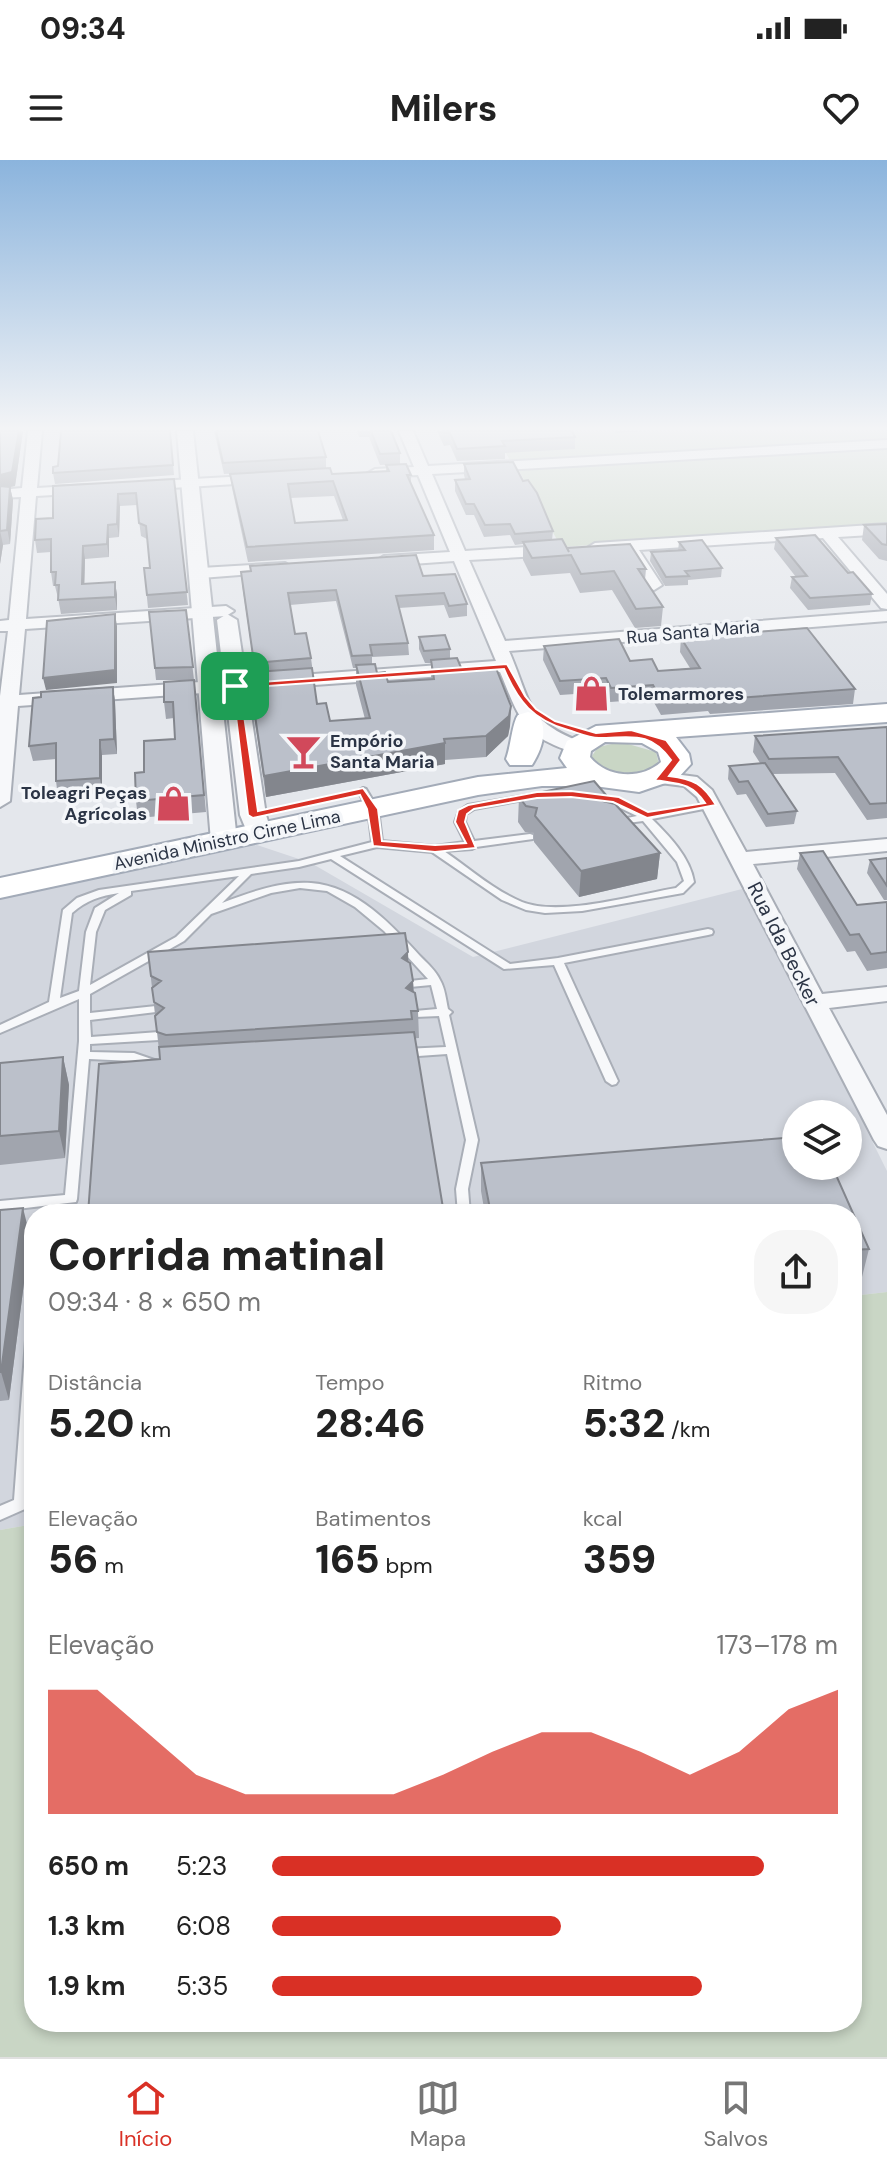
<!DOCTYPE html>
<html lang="pt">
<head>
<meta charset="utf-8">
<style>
	body { margin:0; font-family:"DM Sans",sans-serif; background:#f6f6f6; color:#222; height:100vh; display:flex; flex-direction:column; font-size:30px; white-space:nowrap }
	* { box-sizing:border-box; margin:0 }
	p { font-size:26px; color:#767676 }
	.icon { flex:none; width:44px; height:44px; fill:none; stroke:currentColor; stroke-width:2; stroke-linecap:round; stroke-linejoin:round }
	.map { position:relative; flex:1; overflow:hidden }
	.sheet { position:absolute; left:24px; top:1044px; width:838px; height:828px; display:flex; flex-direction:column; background:#fff; border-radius:32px; box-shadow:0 4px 12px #0003 }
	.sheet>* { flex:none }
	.fabs { position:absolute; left:782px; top:940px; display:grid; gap:16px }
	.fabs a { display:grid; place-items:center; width:80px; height:80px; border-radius:50%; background:#fff; box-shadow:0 4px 12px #0003; font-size:40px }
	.pin { position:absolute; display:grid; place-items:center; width:68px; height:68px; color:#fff; margin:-34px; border-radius:16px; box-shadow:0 4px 12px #0006 }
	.round { display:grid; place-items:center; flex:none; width:84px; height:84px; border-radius:32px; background:#f6f6f6 }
	.overview { display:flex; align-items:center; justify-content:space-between; height:136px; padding:0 24px }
	h1 { font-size:44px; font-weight:800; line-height:60px }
	.metrics { display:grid; grid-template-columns:repeat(3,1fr); gap:12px; height:136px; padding:8px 24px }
	.metrics div { display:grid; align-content:center }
	.metrics b { font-size:40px; font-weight:800 }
	.metrics small { font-size:22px; font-weight:400 }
	.metrics p { font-size:22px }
	.chart { height:224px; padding:16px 24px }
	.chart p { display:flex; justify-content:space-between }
	.chart svg { width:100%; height:144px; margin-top:8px; fill:#d93025; opacity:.7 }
	ul { padding:0 24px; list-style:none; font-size:26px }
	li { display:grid; grid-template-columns:128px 96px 1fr; align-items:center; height:60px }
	li i { height:20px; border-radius:10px; background:#d93025 }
	.status { display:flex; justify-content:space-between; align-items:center; height:56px; padding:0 40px; background:#fff; direction:ltr }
	.status svg { height:22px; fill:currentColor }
	header { display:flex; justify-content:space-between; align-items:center; height:104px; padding:0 24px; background:#fff; font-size:36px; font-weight:800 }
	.menu { display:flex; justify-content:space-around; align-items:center; height:112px; border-top:2px solid #e0e0e0; background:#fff; font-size:22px; color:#767676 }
	.menu a { display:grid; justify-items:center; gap:4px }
	.menu .current { color:#d93025 }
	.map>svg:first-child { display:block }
	.built { fill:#d2d6de; fill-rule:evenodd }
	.green { fill:#c9d6c5 }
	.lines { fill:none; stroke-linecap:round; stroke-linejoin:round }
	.service-casing { stroke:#a9aeb7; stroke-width:4 }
	.minor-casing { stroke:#a9aeb7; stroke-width:4 }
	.tertiary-casing { stroke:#a9aeb7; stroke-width:4 }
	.primary-casing { stroke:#a3abb8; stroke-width:4 }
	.service { fill:#f7f8fa; fill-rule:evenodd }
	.minor { fill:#f7f8fa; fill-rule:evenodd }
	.tertiary { fill:#f7f8fa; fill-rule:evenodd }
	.primary { fill:#fff; fill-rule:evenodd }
	.wall { fill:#a1a5ae; fill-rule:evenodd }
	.shaded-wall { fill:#83868d }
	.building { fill:#bbc0ca; stroke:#83868d; stroke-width:2; fill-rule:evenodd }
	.route { fill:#d93025; stroke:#fff; stroke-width:2; fill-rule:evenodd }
	.labels { text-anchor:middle; stroke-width:7; stroke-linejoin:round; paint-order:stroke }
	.far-street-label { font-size:18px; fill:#2b3445; stroke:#f4f6f9 }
	.far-poi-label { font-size:18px; font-weight:bold; fill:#2b3445; stroke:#f4f6f9; text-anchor:start }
	.street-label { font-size:20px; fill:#2b3445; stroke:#f4f6f9 }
</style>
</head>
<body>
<div class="status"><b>09:34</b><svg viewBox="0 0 49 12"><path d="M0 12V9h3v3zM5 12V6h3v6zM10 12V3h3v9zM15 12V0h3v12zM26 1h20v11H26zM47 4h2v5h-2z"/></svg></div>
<header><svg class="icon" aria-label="menu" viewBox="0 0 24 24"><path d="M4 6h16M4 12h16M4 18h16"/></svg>Milers<svg class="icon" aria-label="heart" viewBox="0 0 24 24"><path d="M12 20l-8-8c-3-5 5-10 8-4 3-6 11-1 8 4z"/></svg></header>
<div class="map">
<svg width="887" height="1897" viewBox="0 0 887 1897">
	<rect width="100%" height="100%" fill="#e4e7ec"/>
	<path class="built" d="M257 685 311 703 473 797 746 728 887 1011V1132L852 1136V1054H34V1364L0 1370V738ZM796 954H848V1006H796Z"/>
	<path class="green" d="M493 271H887V279L510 300Z
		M887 289V366L561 387 518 309Z
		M621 582 656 592 659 605C632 622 615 616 590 599L598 587Z
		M887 1132V1897H0V1370L34 1364V1862H852V1136Z"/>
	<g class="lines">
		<defs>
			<path id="service" d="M363 628 366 629 378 649 382 681 435 686 465 682 455 662 459 651 468 645 534 634V638L474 649 466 654 465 662 474 681 530 674 533 675V679L476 687 472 689 444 691C469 708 493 730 522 742 560 757 635 735 676 728L684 721 677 702 643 661 612 665V661L637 656 612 644 586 638V634L619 640 647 654 714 643V647L652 659C669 676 690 697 694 722L683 733 582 751 545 753 526 750 502 740 432 692 377 687 340 696 510 804 558 798 708 769 712 770 713 772 712 774 708 775 564 803 618 921 616 924 612 925 606 921 554 805 504 809 331 699 299 707 251 714 222 743C251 732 281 721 311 723 356 726 392 765 420 796 427 803 436 811 440 820 445 828 446 840 448 849L452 852 449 855 478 980 468 1029 470 1054H458L456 1029 466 980 447 894 404 897 398 893 404 889 446 887 439 856 415 857 409 854 415 851 437 849 431 825 410 827 405 824 410 821 428 819 384 771 355 747 327 731 300 728 271 733 211 754 184 781 90 834V853L156 846 162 849 156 852 90 860 91 877 159 872 165 876 159 880 90 884V892L134 893 163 903 165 906 159 910 133 901 89 899 77 1039 76 1042 0 1051V1041L65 1035 79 881V839L0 873V865L49 842 63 750 77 738 99 730 299 701 372 682 368 649 358 631ZM239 716 176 777 90 825 96 772 105 750 131 735V731ZM119 733 95 748 86 772 79 831 60 838 72 753C87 740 100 736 119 733Z
				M34 1162V1267L29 1333 34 1331V1345L0 1360V1346L14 1340 27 1167 29 1163Z"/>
			<path id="minor" d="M28 271H42L37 328 88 325 95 329 88 333 36 336 26 459 226 446 234 451 226 456 25 469 19 535 496 501 454 401 384 406 376 401 384 396 450 392 418 315 375 317 368 313 375 309 414 307 399 271H413L428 306 887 280V288L432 314 465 391 556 385 564 390 556 395 469 400 505 481 887 451V461L509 491C532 544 525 561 584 583L587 587 584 591C573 594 564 589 554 585 519 570 514 544 500 512L18 546 10 641 0 647V536L8 471H0V461L9 460 21 337 0 338V330L22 328Z
				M264 315 269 316V322L139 330 132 326 139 322Z
				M887 364V374L838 377 887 434V449L881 448 823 378 639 390 662 425 654 430 648 428 624 391 595 393 587 388 595 383Z
				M285 403 293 408 291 411 201 418 193 413 201 408Z
				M659 612 697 617 712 630 746 692 887 679V691L753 704 822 834 887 827V841L829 848 887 955V989L878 986 874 980 697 637 684 626 652 622 649 618Z"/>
			<path id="tertiary" d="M177 271H193L237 681 224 689 211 681Z
				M227 454 237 460 266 655 272 674 259 682 250 679 240 655 217 460Z"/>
			<path id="primary" d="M887 544V562L676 577 689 594 691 604 677 619 639 632 594 626H542L478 635 0 738V718L478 617 567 608 560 598 567 581 596 566ZM605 582 642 583 658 592 661 602C641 620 607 618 590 597L591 591Z
				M528 552 538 555C549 570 541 591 532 605H510L506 599C511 586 512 563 518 555Z"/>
		</defs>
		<use href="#service" class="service-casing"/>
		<use href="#minor" class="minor-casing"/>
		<use href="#tertiary" class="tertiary-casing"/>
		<use href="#primary" class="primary-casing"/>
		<use href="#service" class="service"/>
		<use href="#minor" class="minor"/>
		<use href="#tertiary" class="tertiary"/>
		<use href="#primary" class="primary"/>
	</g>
	<path class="wall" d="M0 271H23L15 326 10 327 13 340 10 384 3 385 0 404Z
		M170 271 174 315 55 324 53 313 58 306Z
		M214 271H318L326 297V308L224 314Z
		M357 271H391L400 293V304L380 305 369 277H359Z
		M437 271H572L575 277V289L505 293V299L457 301 450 285 444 286Z
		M614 271H646L616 273Z
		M464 304 553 371 552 380 567 388 646 409 645 420 663 447 661 466 635 468 612 430 580 433 570 413 531 416 523 400V384L515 385 510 375 484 377 474 355H466L455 331V320L465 319 464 315Z
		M386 305 411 315V325L434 375V390L248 402 232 328 230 314H332L386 311ZM334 336 343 360 295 363 290 338Z
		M174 319 188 445 148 448 144 408H150L147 379 141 376 137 345 120 346 119 377 109 378V397L85 399 84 424 115 422 117 435V450L61 454 58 438 55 426H53L51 412V392L37 393 35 380 53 358V326Z
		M887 364V401L879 399 862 380 864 365Z
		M776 378 848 413 872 434 870 445 808 450 790 428 792 417H796L774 389Z
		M679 382 722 408 721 417 688 420V425L665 426 650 401 651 392 678 391Z
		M423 416 467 444V456L449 458 444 445 399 448 408 483 409 495 372 497V504L377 513 388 522 431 519V503H425L419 489V477L450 489V499L462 510 511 546 510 566 508 576 486 597 445 600V604L266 637 251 536 249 515 255 512 242 424ZM336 441 353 508H356V525L365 559 330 561 317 544 311 498 295 474 290 445Z
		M186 450 194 520H156L149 452Z
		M681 478 855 529 853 544 710 554 708 551 661 555 652 539 610 542 605 532 560 535 543 500 544 486 630 501 658 511 690 508 680 492Z
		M194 520 206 652 138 658 136 641 175 579 174 558 166 559 164 542Z
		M113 527 115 542 117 594 102 595V633L58 637 56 621V599L33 601 29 586Z
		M887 567V658L867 660 835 613 773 614 797 651 794 664 766 667 746 634 737 635 728 619 729 606 760 603 753 592 755 576Z
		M519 637 606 642 660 693 657 719 579 737 534 682V673L525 672 518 662Z
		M800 693 857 745 887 742V808L867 811 855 791 847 792 797 709Z
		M887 698V740H884L867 713 870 700Z
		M148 792H408V802L413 821 414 832 418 851 419 878 160 899Z
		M63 897 69 925 65 998 0 1005V903Z
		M481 1003 852 1054H485L481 1031Z
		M0 1050 30 1076 9 1240 0 1241Z
		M869 1089 862 1117H852V1090Z"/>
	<path class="shaded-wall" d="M19 271H23L15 326 10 327 13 340 10 384 0 329V315Z
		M118 334 120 346 119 377 117 364Z
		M108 365 109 378V397L107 384Z
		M0 370 3 385 0 404Z
		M83 386 85 399 84 438 82 424Z
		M115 422 117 435V450L115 437Z
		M115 454 117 466V523L46 530 43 518Z
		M113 527 115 542 117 594 114 579Z
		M511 546 510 566 508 576 486 597V576Z
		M100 580 102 595V633L100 618Z
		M445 583V604L266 637 264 616Z
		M660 693 657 719 579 737 581 711Z
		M408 792 409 818 402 798Z
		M413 821 414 848 406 828Z
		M63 897 69 925 65 998 59 971Z
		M23 1048 30 1076 9 1240 1 1212Z"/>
	<path class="building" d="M0 271H19L12 312 0 315Z
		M61 271H170L173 305 53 313V307L58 306Z
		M216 271H318L326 297 223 303Z
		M371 271H391L400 293 380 294Z
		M443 271H572L575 277 502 281 505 286 457 289 450 273H444Z
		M513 302 523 321 528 320 537 333 553 371 515 374 510 364 485 365 474 344H466L455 320 470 319 464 304Z
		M406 304 411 315H407L434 375 247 387 230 314 330 308 332 314 389 311 386 305ZM333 321 347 360 295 363 288 324Z
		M174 319 187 432 147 435 144 408H150L146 366 139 363 136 333 118 334 117 364 108 365 107 384 83 386 82 424 115 422V437L58 440 59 425H55L56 412H51V379L35 380 36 359 53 358V326Z
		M0 326 10 327 7 370 0 371Z
		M887 364V385L882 384 864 365Z
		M815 375 848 413 853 412 872 434 810 438 792 417 807 416 776 378Z
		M562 379 569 392 567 388 630 384 646 409H638L663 447 636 449 614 411 581 414 571 395 532 398 523 382Z
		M702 380 722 408 685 411 689 416 666 417 651 392 685 390 679 382Z
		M416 395 423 416 455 414 467 444 449 446 444 433 396 436 408 483 370 485 372 495 352 496 336 430 288 433 295 474 306 473 311 498 254 503 241 412 251 411 250 406Z
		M186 450 193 507 155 508 149 452Z
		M115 454V510L43 518 47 461Z
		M807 468 855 529 711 540 709 537 662 541 653 525 611 528 606 518 560 521 544 486 619 479 630 501 652 499 658 511 700 508 681 478Z
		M445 475 450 489 424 491 419 477Z
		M457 498 462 510 496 508 511 546 509 556 486 576 444 579 445 583 264 616 249 515 255 512 312 508 317 544 326 543 330 561 370 558 356 505 375 504 377 513 385 512 388 522 434 519 431 500Z
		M194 520 204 635 136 641 135 613 144 612V581L175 579 173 542H164V522Z
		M113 527 114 579 100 580V618L56 621V583L29 586 33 538 41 537V532Z
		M887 567V643L870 644 838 597 769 599 755 576Z
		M765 603 797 651 768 654 748 621 739 622 729 606Z
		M594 621 606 635 603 641 615 644 660 693 581 711 535 656 537 648 526 646 519 637Z
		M823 691 857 745 887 742V792L871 794 859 774 850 775 800 693Z
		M887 698V726L870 700Z
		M405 773 408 792 402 798 410 803 413 821 406 828 415 833 418 851H411L412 859 166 875 157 872 155 856 164 848 154 842 152 828 161 821 151 816 148 792Z
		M414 872 444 1054H88L99 904 160 899 159 887Z
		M63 897 59 971 0 976V903Z
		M796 977V1006H832L869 1089 852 1090V1054H491L481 1003Z
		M23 1048 1 1212H0V1050Z"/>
	<linearGradient id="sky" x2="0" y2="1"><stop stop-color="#8bb4dd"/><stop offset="0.5" stop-color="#f3f4f6"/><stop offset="1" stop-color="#f3f4f6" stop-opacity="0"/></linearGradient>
	<rect width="887" height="537" fill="url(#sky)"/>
	<path class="route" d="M507 504 525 536 536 549 555 561 596 573 631 570 666 580 681 600 669 616C694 619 703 624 716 645L647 658 613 642 571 637 537 638 474 649 467 654 465 662 476 688 435 692 373 686 367 649 360 635 253 658 248 655 232 524ZM504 509C518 542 533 560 568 570 578 573 589 578 599 578 631 578 649 570 671 600L655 620C678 624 691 622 705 643L648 652 619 637 571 631 537 632 468 645 458 650 455 662 466 683 435 685 382 681 378 649 363 628 258 651 240 528Z"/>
	<defs>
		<symbol id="shop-bare" viewBox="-9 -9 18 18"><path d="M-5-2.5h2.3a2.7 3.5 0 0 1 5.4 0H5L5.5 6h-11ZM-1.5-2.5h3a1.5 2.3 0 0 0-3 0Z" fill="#d1495b" stroke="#f4f6f9" stroke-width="2.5" paint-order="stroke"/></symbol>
		<symbol id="bar-bare" viewBox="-9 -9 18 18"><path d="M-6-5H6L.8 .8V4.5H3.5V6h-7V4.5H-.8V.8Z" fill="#d1495b" stroke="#f4f6f9" stroke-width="2.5" paint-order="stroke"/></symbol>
	</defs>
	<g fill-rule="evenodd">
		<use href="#shop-bare" x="566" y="508" width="51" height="51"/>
		<use href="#bar-bare" x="278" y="566" width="51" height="51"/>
		<use href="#shop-bare" x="148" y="618" width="51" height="51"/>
	</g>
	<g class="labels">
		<g class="far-street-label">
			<text transform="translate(693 472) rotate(-5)" y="6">Rua Santa Maria</text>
			<text transform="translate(227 680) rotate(-12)" y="6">Avenida Ministro Cirne Lima</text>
		</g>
		<g class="far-poi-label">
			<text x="618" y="540">Tolemarmores</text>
			<text x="330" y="587">Empório<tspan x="330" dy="21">Santa Maria</tspan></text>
			<text x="147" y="639" text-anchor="end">Toleagri Peças<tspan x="147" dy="21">Agrícolas</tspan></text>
		</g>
		<g class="street-label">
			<text transform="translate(784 784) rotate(63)" y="7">Rua Ida Becker</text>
		</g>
	</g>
</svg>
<div class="fabs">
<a><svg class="icon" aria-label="layers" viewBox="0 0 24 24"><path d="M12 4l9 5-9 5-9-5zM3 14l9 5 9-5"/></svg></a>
</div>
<div class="pin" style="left:235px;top:526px;background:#1e9e55"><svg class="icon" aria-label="arrive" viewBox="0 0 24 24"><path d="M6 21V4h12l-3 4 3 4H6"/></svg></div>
<section class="sheet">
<div class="overview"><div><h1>Corrida matinal</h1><p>09:34 · 8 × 650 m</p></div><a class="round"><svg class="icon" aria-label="share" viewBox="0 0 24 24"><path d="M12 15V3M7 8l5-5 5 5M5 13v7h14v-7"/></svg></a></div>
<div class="metrics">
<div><p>Distância</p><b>5.20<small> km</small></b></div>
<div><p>Tempo</p><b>28:46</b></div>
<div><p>Ritmo</p><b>5:32<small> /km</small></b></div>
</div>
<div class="metrics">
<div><p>Elevação</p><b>56<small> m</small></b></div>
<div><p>Batimentos</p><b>165<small> bpm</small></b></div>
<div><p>kcal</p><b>359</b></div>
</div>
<div class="chart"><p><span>Elevação</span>173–178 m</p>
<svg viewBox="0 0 160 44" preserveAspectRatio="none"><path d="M0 44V6L10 6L20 19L30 32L40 38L50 38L60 38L70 38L80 32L90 25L100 19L110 19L120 25L130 32L140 25L150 12L160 6V44z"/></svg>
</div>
<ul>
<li><b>650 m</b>5:23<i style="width:87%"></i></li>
<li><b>1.3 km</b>6:08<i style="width:51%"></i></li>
<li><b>1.9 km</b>5:35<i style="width:76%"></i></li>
</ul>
</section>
</div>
<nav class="menu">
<a class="current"><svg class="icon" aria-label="home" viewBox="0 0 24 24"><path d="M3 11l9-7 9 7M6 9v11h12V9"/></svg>Início</a>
<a><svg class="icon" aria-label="map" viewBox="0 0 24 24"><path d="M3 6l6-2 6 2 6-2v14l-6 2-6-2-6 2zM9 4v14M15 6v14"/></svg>Mapa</a>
<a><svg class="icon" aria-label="saved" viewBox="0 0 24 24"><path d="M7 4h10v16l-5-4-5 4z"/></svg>Salvos</a>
</nav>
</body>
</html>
